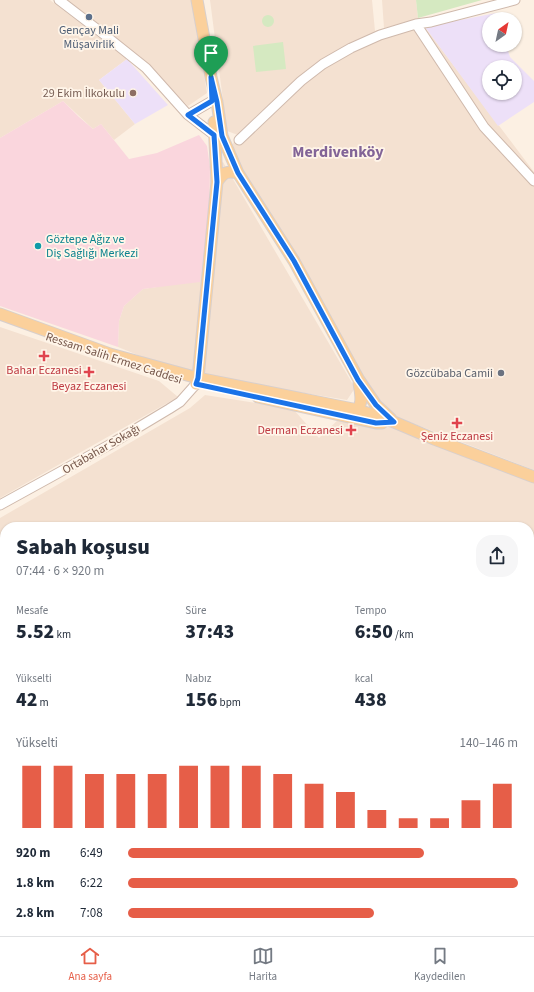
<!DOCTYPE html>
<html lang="tr">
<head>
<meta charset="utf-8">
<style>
	body { margin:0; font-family:"Source Sans 3",sans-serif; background:#f6f6f7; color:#1f2937; height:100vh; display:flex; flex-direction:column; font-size:15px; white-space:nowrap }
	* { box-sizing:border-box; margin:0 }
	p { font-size:13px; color:#747a83 }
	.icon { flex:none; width:22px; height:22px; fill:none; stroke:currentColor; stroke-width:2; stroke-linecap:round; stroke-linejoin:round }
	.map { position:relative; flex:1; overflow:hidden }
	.drawer { position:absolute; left:0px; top:522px; width:534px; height:414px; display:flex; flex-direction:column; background:#fff; border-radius:16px 16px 0 0; box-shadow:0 1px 3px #0004 }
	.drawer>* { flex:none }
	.needle { width:26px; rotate:33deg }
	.tools { position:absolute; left:482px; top:12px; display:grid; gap:8px }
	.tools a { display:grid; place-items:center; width:40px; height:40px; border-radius:50%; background:#fff; box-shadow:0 1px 3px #0004; font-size:20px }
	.pin { position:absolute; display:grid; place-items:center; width:34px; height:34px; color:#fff; margin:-41px -17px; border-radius:50% 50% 50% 0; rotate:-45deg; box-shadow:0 0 4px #0007 }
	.pin .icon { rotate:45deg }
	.round { display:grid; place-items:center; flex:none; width:42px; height:42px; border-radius:16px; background:#f6f6f7 }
	.headline { display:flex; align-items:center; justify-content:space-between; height:68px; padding:0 16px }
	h1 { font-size:22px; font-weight:800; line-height:30px }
	.stats { display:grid; grid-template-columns:repeat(3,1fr); gap:6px; height:68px; padding:4px 16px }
	.stats div { display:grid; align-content:center }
	.stats b { font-size:20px; font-weight:800 }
	.stats small { font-size:11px; font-weight:400 }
	.stats p { font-size:11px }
	.chart { height:112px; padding:8px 16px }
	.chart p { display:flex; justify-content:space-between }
	.chart svg { width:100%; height:72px; margin-top:4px; stroke:#e65e48; stroke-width:6 }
	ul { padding:0 16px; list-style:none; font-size:13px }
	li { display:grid; grid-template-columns:64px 48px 1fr; align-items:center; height:30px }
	li i { height:10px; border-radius:5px; background:#e65e48 }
	.tab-bar { display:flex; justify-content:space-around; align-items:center; height:56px; border-top:1px solid #e0e1e3; background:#fff; font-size:11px; color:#747a83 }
	.tab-bar a { display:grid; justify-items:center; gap:2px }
	.tab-bar .selected { color:#e65e48 }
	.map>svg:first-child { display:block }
	.residential { fill:#f4e1d1 }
	.education { fill:#ede0f8; fill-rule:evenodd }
	.medical { fill:#fad6dd }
	.green { fill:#d5e9c1 }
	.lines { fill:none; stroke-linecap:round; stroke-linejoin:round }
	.minor-casing { stroke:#cfb9ac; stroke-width:11 }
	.major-casing { stroke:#d8cfcc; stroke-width:13 }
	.minor { stroke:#fff; stroke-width:9 }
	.major { stroke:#fbd09b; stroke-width:11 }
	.route-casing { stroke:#fff; stroke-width:8 }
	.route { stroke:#1a73e8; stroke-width:5 }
	.service-dot { fill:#5c6f8a; stroke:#fff5e9; stroke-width:1.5 }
	.education-dot { fill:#8d6e63; stroke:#fff5e9; stroke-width:1.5 }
	.culture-dot { fill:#0f9aa8; stroke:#fff5e9; stroke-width:1.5 }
	.health-dot { fill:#e0444e; stroke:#fff5e9; stroke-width:1.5 }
	.worship-dot { fill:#6b7280; stroke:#fff5e9; stroke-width:1.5 }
	.labels { text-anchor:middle; stroke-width:3.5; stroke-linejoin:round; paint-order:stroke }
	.service-label { font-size:12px; fill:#4e5e75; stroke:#fff5e9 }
	.education-label { font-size:12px; fill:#785e54; stroke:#fff5e9; text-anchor:end }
	.culture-label { font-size:12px; fill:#0d838f; stroke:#fff5e9; text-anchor:start }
	.street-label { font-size:12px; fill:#745549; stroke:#fff5e9 }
	.health-label { font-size:12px; fill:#be3a42; stroke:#fff5e9 }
	.worship-label { font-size:12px; fill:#5b616d; stroke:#fff5e9; text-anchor:end }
	.district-label { font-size:16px; font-weight:bold; fill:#826497; stroke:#fff5e9 }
</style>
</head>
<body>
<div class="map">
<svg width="534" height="936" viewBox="0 0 534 936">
	<rect width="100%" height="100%" fill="#fcf0e3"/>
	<path class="residential" d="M0 0H50L127 59 99 80 135 124 114 140 101 124 93 129 63 101 0 138Z
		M64 0H191L207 93 188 106 135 54Z
		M210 0H372L375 31 396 25 384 28 382 0H416L418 18 534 172V470L394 416 364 381 227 154 238 135 227 131Z
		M223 162 355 388 347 400 262 386 155 362 118 347 119 321 124 306 143 289 157 287 209 217 210 167Z
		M0 327 159 381 178 397 0 498Z
		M205 395 293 409 319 438 340 418 393 428 525 479 534 480V659L529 662V527H5V691L0 683V518L190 408Z
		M534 671V936H189L185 931H529V673Z
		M5 771V798L0 790V774Z
		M5 820V931H154L158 936H0V823Z"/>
	<path class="education" d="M496 13 498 19H489V45H506L510 57 534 81V102L498 126 425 27ZM489 67H515V93H489Z
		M127 59 168 105 135 124 99 80Z"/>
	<path class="medical" d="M63 101 79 117 93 129 101 124 129 159 157 153 199 135 207 146 210 167 209 217 200 282 143 289 124 306 119 321 118 347 0 306V138Z"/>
	<path class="green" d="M416 0H482L418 18Z
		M262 21a6 6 0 1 1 12 0a6 6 0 1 1-12 0Z
		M283 42 286 69 256 72 253 46Z"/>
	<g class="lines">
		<defs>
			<path id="minor" d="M59 0 106 36 146 68 188 115 214 135H218
				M416 24 484 127 534 181
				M188 115 212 101
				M239 140 301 81 323 64 351 48 380 35 416 24 431 22 515 0
				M0 505 109 445 169 409 180 402 196 384"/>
			<path id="major" d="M197 0 211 77 217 102 222 136 238 173 294 261 359 380 376 405 391 419
				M217 182C223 173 227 170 238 173
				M0 314 110 354 198 378 358 410 394 422 434 439 534 477
				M196 384 198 378 217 182 214 122
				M258 397 376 423H382
				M353 415C364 405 361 396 359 383
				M529 667 534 664
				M0 699 5 707
				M0 712 5 719
				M0 755 5 752
				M0 767 5 764
				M164 931 169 936
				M178 931 182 936"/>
		</defs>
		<use href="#minor" class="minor-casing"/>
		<use href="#major" class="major-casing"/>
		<use href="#minor" class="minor"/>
		<use href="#major" class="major"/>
	</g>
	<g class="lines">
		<defs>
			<path id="route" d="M211 77 217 102 222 136 238 173 294 261 358 380 376 405 394 422 376 423 196 384 198 378 217 182 214 135 188 115 212 101Z"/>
		</defs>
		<use href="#route" class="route-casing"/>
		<use href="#route" class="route"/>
	</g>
	<circle class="service-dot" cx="89" cy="17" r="4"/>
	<circle class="education-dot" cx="133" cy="93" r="4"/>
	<circle class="culture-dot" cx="38" cy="246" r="4"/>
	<g class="health-dot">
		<path d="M42 350h4v4h4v4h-4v4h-4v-4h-4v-4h4z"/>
		<path d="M87 366h4v4h4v4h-4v4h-4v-4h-4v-4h4z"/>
		<path d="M455 417h4v4h4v4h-4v4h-4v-4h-4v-4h4z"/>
		<path d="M349 424h4v4h4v4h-4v4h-4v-4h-4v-4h4z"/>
	</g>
	<circle class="worship-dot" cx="501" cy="373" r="4"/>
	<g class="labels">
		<g class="service-label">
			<text x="89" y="34">Gençay Mali<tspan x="89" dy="14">Müşavirlik</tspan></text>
		</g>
		<g class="education-label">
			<text x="125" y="97">29 Ekim İlkokulu</text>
		</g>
		<g class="culture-label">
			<text x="46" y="243">Göztepe Ağız ve<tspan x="46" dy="14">Diş Sağlığı Merkezi</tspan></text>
		</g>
		<g class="street-label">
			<text transform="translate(114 358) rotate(18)" y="4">Ressam Salih Ermez Caddesi</text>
			<text transform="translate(101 449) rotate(-30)" y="4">Ortabahar Sokağı</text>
		</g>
		<g class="health-label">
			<text x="44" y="374">Bahar Eczanesi</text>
			<text x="89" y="390">Beyaz Eczanesi</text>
			<text x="343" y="434" text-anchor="end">Derman Eczanesi</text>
			<text x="457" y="440">Şeniz Eczanesi</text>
		</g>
		<g class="worship-label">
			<text x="493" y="377">Gözcübaba Camii</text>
		</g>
		<g class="district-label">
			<text x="338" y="157">Merdivenköy</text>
		</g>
	</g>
</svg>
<div class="tools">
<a><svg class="needle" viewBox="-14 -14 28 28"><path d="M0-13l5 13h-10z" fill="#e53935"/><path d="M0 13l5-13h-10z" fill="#747a83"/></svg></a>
<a><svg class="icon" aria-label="locate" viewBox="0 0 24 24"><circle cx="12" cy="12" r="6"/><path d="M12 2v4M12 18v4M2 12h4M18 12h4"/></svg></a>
</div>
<div class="pin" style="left:211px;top:77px;background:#1e9e55"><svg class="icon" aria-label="arrive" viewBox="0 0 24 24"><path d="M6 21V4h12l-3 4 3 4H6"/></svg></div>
<section class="drawer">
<div class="headline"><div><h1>Sabah koşusu</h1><p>07:44 · 6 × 920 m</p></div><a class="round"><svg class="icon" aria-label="share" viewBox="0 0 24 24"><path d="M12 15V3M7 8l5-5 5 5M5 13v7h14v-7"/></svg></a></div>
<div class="stats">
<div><p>Mesafe</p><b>5.52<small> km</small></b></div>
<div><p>Süre</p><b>37:43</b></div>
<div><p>Tempo</p><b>6:50<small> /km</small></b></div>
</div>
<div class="stats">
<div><p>Yükselti</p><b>42<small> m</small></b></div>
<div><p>Nabız</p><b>156<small> bpm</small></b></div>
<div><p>kcal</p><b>438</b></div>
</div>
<div class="chart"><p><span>Yükselti</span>140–146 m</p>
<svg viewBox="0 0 160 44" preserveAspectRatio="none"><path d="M5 44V6M15 44V6M25 44V11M35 44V11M45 44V11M55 44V6M65 44V6M75 44V6M85 44V11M95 44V17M105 44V22M115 44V33M125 44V38M135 44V38M145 44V27M155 44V17"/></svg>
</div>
<ul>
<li><b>920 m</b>6:49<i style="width:76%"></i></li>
<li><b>1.8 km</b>6:22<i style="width:100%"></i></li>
<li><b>2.8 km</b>7:08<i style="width:63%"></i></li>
</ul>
</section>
</div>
<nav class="tab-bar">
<a class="selected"><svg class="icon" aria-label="home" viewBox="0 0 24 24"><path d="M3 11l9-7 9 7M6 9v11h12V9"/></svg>Ana sayfa</a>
<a><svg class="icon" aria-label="map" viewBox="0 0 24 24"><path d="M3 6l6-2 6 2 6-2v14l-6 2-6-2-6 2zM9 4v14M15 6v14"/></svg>Harita</a>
<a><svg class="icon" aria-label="saved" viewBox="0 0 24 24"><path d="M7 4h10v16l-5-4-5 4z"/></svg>Kaydedilen</a>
</nav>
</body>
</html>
